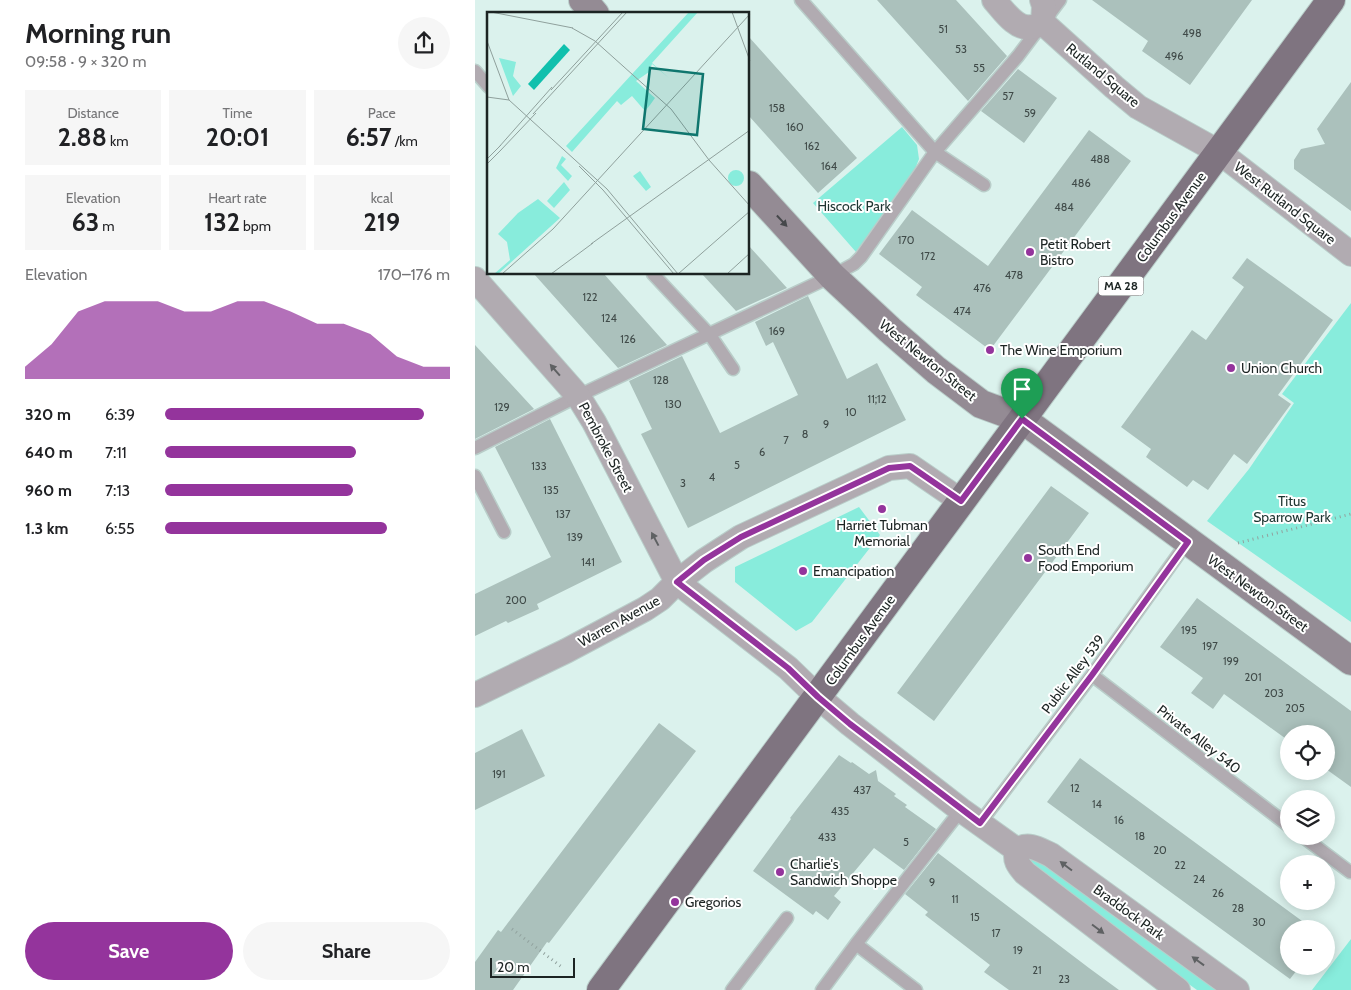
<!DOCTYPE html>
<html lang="en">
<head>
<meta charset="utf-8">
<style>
	body { margin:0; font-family:Cabin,sans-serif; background:#f6f6f6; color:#202124; height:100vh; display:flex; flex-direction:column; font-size:19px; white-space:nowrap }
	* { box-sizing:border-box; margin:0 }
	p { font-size:16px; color:#757577 }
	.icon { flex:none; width:28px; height:28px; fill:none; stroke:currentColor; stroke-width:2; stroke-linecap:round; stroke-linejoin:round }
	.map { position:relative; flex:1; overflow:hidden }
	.details { display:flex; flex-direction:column; background:#fff; width:475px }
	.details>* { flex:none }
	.fabs { position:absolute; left:805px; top:725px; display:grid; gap:10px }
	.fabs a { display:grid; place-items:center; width:55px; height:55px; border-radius:50%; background:#fff; box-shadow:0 2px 12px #0003; font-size:25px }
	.scale { position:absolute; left:15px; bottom:12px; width:85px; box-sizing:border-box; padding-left:5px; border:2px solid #1c2423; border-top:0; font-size:14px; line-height:18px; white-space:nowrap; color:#1c2423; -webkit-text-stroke:4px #fff; paint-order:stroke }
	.pin { position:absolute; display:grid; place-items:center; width:42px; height:42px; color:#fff; margin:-51px -21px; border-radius:50% 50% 50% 0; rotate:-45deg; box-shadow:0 0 5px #0007 }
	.pin .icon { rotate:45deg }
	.round { display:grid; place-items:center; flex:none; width:52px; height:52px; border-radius:26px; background:#f6f6f6 }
	.head { display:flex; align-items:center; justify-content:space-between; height:85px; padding:0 25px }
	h1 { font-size:28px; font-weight:700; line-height:38px }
	.figures { display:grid; grid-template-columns:repeat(3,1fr); gap:8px; height:85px; padding:5px 25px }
	.figures div { display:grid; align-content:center; border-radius:0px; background:#f6f6f6; text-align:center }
	.figures b { font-size:25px; font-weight:700 }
	.figures small { font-size:14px; font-weight:400 }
	.figures p { font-size:14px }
	.chart { height:140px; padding:10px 25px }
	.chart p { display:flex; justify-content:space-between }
	.chart svg { width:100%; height:90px; margin-top:5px; fill:#94349c; opacity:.7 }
	.button { display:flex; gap:10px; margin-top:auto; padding:10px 25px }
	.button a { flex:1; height:58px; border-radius:30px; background:#94349c; color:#fff; font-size:20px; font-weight:700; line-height:58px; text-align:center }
	.button a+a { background:#f6f6f6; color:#202124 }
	ul { padding:0 25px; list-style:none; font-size:16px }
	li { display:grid; grid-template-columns:80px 60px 1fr; align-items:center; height:38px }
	li i { height:12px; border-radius:6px; background:#94349c }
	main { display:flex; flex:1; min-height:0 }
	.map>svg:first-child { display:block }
	.green { fill:#88ecdc }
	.building { fill:#abc1bc }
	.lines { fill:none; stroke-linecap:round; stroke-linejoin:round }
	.service-casing { stroke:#b9cdc9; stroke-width:15 }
	.minor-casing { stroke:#b9cdc9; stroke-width:26 }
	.secondary-casing { stroke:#b9cdc9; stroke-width:30 }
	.primary-casing { stroke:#b9cdc9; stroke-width:30 }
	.path { stroke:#91a29e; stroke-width:3; stroke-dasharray:1 4; stroke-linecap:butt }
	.service { stroke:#b1abb1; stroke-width:12 }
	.minor { stroke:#b1abb1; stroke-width:24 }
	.secondary { stroke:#948b94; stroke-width:28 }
	.primary { stroke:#7f7480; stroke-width:28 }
	.oneway { fill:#46484b }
	.oneway2 { fill:#5f6163 }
	.route-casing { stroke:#fff; stroke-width:10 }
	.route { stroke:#94349c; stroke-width:6 }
	.poi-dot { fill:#94349c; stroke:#fff; stroke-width:2 }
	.labels { text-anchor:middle; stroke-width:4; stroke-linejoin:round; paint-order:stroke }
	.number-label { font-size:11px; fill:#404b49 }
	.shield { fill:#fff; stroke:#606665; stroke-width:1 }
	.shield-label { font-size:12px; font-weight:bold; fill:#1c2423 }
	.street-label { font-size:14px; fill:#1c2423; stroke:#fff }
	.park-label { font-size:14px; fill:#1d3531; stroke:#fff }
	.poi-label { font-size:14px; fill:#1c2423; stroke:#fff; text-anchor:start }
	.inset-road { fill:none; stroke:#8fa09c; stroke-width:1 }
	.view { fill:#0f766e; fill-opacity:0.15; stroke:#0f766e; stroke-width:2.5 }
	.inset-edge { fill:none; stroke:#1c2423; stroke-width:2.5 }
</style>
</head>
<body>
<main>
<section class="details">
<div class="head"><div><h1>Morning run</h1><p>09:58 · 9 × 320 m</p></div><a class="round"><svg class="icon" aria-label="share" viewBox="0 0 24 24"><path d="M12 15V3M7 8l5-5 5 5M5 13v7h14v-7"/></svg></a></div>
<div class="figures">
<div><p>Distance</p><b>2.88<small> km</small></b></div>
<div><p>Time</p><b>20:01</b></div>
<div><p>Pace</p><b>6:57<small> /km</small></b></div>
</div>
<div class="figures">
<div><p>Elevation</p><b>63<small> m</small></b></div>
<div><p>Heart rate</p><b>132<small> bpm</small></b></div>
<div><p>kcal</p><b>219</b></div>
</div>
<div class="chart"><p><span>Elevation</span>170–176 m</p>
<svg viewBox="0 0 160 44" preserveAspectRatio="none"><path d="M0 44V38L10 27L20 11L30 6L40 6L50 6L60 11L70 11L80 6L90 6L100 11L110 17L120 17L130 22L140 33L150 38L160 38V44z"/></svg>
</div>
<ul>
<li><b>320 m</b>6:39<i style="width:91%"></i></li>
<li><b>640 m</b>7:11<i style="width:67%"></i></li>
<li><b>960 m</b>7:13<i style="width:66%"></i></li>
<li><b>1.3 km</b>6:55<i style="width:78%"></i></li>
</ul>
<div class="button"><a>Save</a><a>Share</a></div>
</section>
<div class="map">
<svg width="876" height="990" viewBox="0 0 876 990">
	<rect width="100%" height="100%" fill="#dbf2ed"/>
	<path class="green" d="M427 127 442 145 444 159 438 174 381 252 338 203Z
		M876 303V622L732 521 774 469 819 403 807 394Z
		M384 507 405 535 337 622 321 631 260 582V567Z
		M558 855 752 990H722L572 882 552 859Z
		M876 939V990H837Z"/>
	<path class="building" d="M402 0H481L532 56 493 101Z
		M617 0H777L715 85 667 51 673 41Z
		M274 37 382 158 343 193 274 116Z
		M543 69 582 98 549 143 506 111Z
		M876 82V211L819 169V160L826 149 850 144 842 129Z
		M614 130 656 161 515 350 441 295 447 287 404 254 437 210 513 266Z
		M274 246 312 288 261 311 227 274H274Z
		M772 258 858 320 803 395 816 404 772 464 759 454 733 490 718 480 712 487 671 457 676 449 646 427 717 330 731 340 769 287 757 278Z
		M59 274H129L192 345 143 368Z
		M333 296 372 379 402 363 431 420 213 528 166 434 177 429 154 381 207 356 245 433 323 395 298 342 291 346 280 322Z
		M0 345 59 409 0 439Z
		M75 419 147 562 62 604 64 609 33 623 31 621 0 636V594L76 557 20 447Z
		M576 486 614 513 459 721 422 693Z
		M722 598 876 711V787L851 769V734H814V741L749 694 738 709 716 693 728 678 685 647Z
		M184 723 221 751 74 943 72 942 38 990H0V962L23 930 26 932Z
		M47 729 70 776 0 810V753Z
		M364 755 376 763 377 762 394 774 401 770 403 781 421 794 419 796 432 805 430 807 461 829 429 870 399 848 359 896 366 902 353 920 341 911 338 915 278 871 316 819 315 818Z
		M605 758 838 929H814V966H825L815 979 572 802Z
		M463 853 614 968 644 990H534L509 972 515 965 450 915 453 912 430 894Z"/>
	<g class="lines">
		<defs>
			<path id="service" d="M326 0 460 152 509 185
				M0 71 14 87
				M178 274 235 335 258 369
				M0 448 103 396 357 276 379 264 386 257 460 152 543 56 585 0
				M0 476 29 532
				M617 675 814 826
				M505 823 617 675 713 541
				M827 836 875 872
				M381 944 441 990
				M257 990 312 918
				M347 990 381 944 486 810"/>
			<path id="minor" d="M519 0C528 10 541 30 556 27 560 27 564 25 568 23
				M567 0 569 6 568 23
				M568 23 639 87 663 107 744 152 876 254
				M0 279 103 396 119 422 202 582 229 561 266 537 414 468 435 466 486 501
				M0 695 91 651 170 609 185 599 202 582 313 668 343 697 375 724 486 810 542 850
				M703 990 550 873C543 865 539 860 542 850 554 842 565 850 576 855L762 990"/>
			<path id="secondary" d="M108 0 120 14
				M274 185 357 276 415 330 461 370 506 404 547 419 876 661"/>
			<path id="primary" d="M126 990 856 0"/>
		</defs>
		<use href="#service" class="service-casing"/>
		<use href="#minor" class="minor-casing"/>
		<use href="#secondary" class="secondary-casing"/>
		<use href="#primary" class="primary-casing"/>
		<path class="path" d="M763 543 876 514
			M37 929 88 968"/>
		<use href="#service" class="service"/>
		<use href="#minor" class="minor"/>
		<use href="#secondary" class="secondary"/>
		<use href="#primary" class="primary"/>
	</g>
	<defs><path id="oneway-solid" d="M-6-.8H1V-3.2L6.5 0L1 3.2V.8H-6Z" transform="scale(1.25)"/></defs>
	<use class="oneway" href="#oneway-solid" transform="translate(307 221) rotate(47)"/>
	<g class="oneway2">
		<use href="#oneway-solid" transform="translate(80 370) rotate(-131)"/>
		<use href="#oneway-solid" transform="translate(180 539) rotate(-118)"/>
		<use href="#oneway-solid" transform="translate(591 866) rotate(-143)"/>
		<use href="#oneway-solid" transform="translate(623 929) rotate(37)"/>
		<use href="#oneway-solid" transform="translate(723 961) rotate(-144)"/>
	</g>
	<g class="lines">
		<defs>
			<path id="route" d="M547 419 713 542 617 675 505 823 375 724 343 697 313 668 202 582 229 560 266 537 414 468 435 466 486 501Z"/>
		</defs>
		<use href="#route" class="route-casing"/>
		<use href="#route" class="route"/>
	</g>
	<g class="poi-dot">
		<circle cx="555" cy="252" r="5"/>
		<circle cx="515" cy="350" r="5"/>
		<circle cx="756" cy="368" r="5"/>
		<circle cx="407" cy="509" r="5"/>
		<circle cx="553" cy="558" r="5"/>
		<circle cx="328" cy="571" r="5"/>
		<circle cx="305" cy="872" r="5"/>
		<circle cx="200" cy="902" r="5"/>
	</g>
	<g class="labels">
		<g class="number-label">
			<text x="468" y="33">51</text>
			<text x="717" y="37">498</text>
			<text x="486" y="53">53</text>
			<text x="699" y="60">496</text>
			<text x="504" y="72">55</text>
			<text x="533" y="100">57</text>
			<text x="302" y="112">158</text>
			<text x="555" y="117">59</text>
			<text x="320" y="131">160</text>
			<text x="337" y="150">162</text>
			<text x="625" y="163">488</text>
			<text x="354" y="170">164</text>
			<text x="606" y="187">486</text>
			<text x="589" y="211">484</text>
			<text x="431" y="244">170</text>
			<text x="453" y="260">172</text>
			<text x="539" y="279">478</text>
			<text x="507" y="292">476</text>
			<text x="115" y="301">122</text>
			<text x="487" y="315">474</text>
			<text x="134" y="322">124</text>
			<text x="302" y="335">169</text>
			<text x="153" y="343">126</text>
			<text x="186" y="384">128</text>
			<text x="402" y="403">11;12</text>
			<text x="198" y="408">130</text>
			<text x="27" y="411">129</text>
			<text x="376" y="416">10</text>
			<text x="351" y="428">9</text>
			<text x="330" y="438">8</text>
			<text x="311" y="444">7</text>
			<text x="287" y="456">6</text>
			<text x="262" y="469">5</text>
			<text x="64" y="470">133</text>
			<text x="237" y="481">4</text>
			<text x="208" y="487">3</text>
			<text x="76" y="494">135</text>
			<text x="88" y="518">137</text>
			<text x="100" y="541">139</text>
			<text x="113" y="566">141</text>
			<text x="41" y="604">200</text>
			<text x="714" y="634">195</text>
			<text x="735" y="650">197</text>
			<text x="756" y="665">199</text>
			<text x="778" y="681">201</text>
			<text x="799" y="697">203</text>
			<text x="820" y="712">205</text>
			<text x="24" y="778">191</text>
			<text x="600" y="792">12</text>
			<text x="387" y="794">437</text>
			<text x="622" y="808">14</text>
			<text x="365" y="815">435</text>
			<text x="644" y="824">16</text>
			<text x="665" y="840">18</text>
			<text x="352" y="841">433</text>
			<text x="431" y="846">5</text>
			<text x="685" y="854">20</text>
			<text x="705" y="869">22</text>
			<text x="724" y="883">24</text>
			<text x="457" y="886">9</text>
			<text x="743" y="897">26</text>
			<text x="480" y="903">11</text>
			<text x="763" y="912">28</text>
			<text x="500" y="921">15</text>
			<text x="784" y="926">30</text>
			<text x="521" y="937">17</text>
			<text x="543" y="954">19</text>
			<text x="562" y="974">21</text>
			<text x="589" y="983">23</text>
		</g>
		<rect class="shield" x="623.5" y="276.5" width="45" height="19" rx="4"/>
		<g class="shield-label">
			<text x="646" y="290">MA 28</text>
		</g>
		<g class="street-label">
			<text transform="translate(628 75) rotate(40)" y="5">Rutland Square</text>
			<text transform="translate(810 203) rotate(38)" y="5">West Rutland Square</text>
			<text transform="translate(696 217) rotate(-54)" y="5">Columbus Avenue</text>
			<text transform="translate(453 360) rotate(39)" y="5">West Newton Street</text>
			<text transform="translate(131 447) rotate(62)" y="5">Pembroke Street</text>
			<text transform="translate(783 593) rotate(36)" y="5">West Newton Street</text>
			<text transform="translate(144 621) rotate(-29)" y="5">Warren Avenue</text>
			<text transform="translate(385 640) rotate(-54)" y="5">Columbus Avenue</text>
			<text transform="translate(598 674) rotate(-53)" y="5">Public Alley 539</text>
			<text transform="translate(724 739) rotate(38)" y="5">Private Alley 540</text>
			<text transform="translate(654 912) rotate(36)" y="5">Braddock Park</text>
		</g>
		<g class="park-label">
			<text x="379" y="211">Hiscock Park</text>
			<text x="817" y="506">Titus<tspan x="817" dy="16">Sparrow Park</tspan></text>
		</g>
		<g class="poi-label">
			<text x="565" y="249">Petit Robert<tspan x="565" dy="16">Bistro</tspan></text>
			<text x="525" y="355">The Wine Emporium</text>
			<text x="766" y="373">Union Church</text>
			<text x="407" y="530" text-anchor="middle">Harriet Tubman<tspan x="407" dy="16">Memorial</tspan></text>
			<text x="563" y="555">South End<tspan x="563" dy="16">Food Emporium</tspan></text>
			<text x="338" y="576">Emancipation</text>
			<text x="315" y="869">Charlie's<tspan x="315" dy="16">Sandwich Shoppe</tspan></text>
			<text x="210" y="907">Gregorios</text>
		</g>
	</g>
	<g transform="translate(12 12)">
		<rect width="262" height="262" fill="#dbf2ed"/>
		<path d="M202 0H211L165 51 182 66 165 52 162 60 149 69 168 86 163 93 158 99 145 84 134 93 130 89 85 140 79 134ZM12 46 29 50 26 64 34 74 26 84ZM75 144 79 147 74 153 85 164 81 169 69 156ZM241 166a8 8 0 1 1 16 0a8 8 0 1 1-16 0ZM153 159 164 175 159 179 146 164ZM77 170 83 178 67 196 60 189ZM51 187 73 206 11 262H7L23 248 20 230 11 222 31 201Z" fill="#88ecdc"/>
		<path d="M77 32 83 38 47 78 41 72Z" fill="#10c0ad"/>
		<path class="inset-road" d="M4 0 86 16M245 0 263 49M85 16 108 29 184 97 222 148 263 194M0 29 22 88 120 177 191 262M64 78 136 0M0 85 22 88M46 102 140 0M12 135 65 75M13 139 49 101M0 147 14 133M0 152 14 138M92 154 116 178 187 262M104 232 263 118M15 262 66 217 263 2M64 262 106 231M191 262 263 199M240 262 263 241"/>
		<path class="view" d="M163 56 216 62 210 123 156 117Z"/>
		<rect width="262" height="262" class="inset-edge"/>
	</g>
</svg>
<div class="fabs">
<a><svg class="icon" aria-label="locate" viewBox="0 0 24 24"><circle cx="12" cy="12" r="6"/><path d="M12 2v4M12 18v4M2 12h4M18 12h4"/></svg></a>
<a><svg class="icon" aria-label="layers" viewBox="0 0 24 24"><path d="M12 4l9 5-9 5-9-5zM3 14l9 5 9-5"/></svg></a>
<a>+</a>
<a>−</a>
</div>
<div class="scale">20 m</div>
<div class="pin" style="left:547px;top:419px;background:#1e9e55"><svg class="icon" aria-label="arrive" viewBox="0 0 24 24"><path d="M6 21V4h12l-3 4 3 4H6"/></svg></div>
</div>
</main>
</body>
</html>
